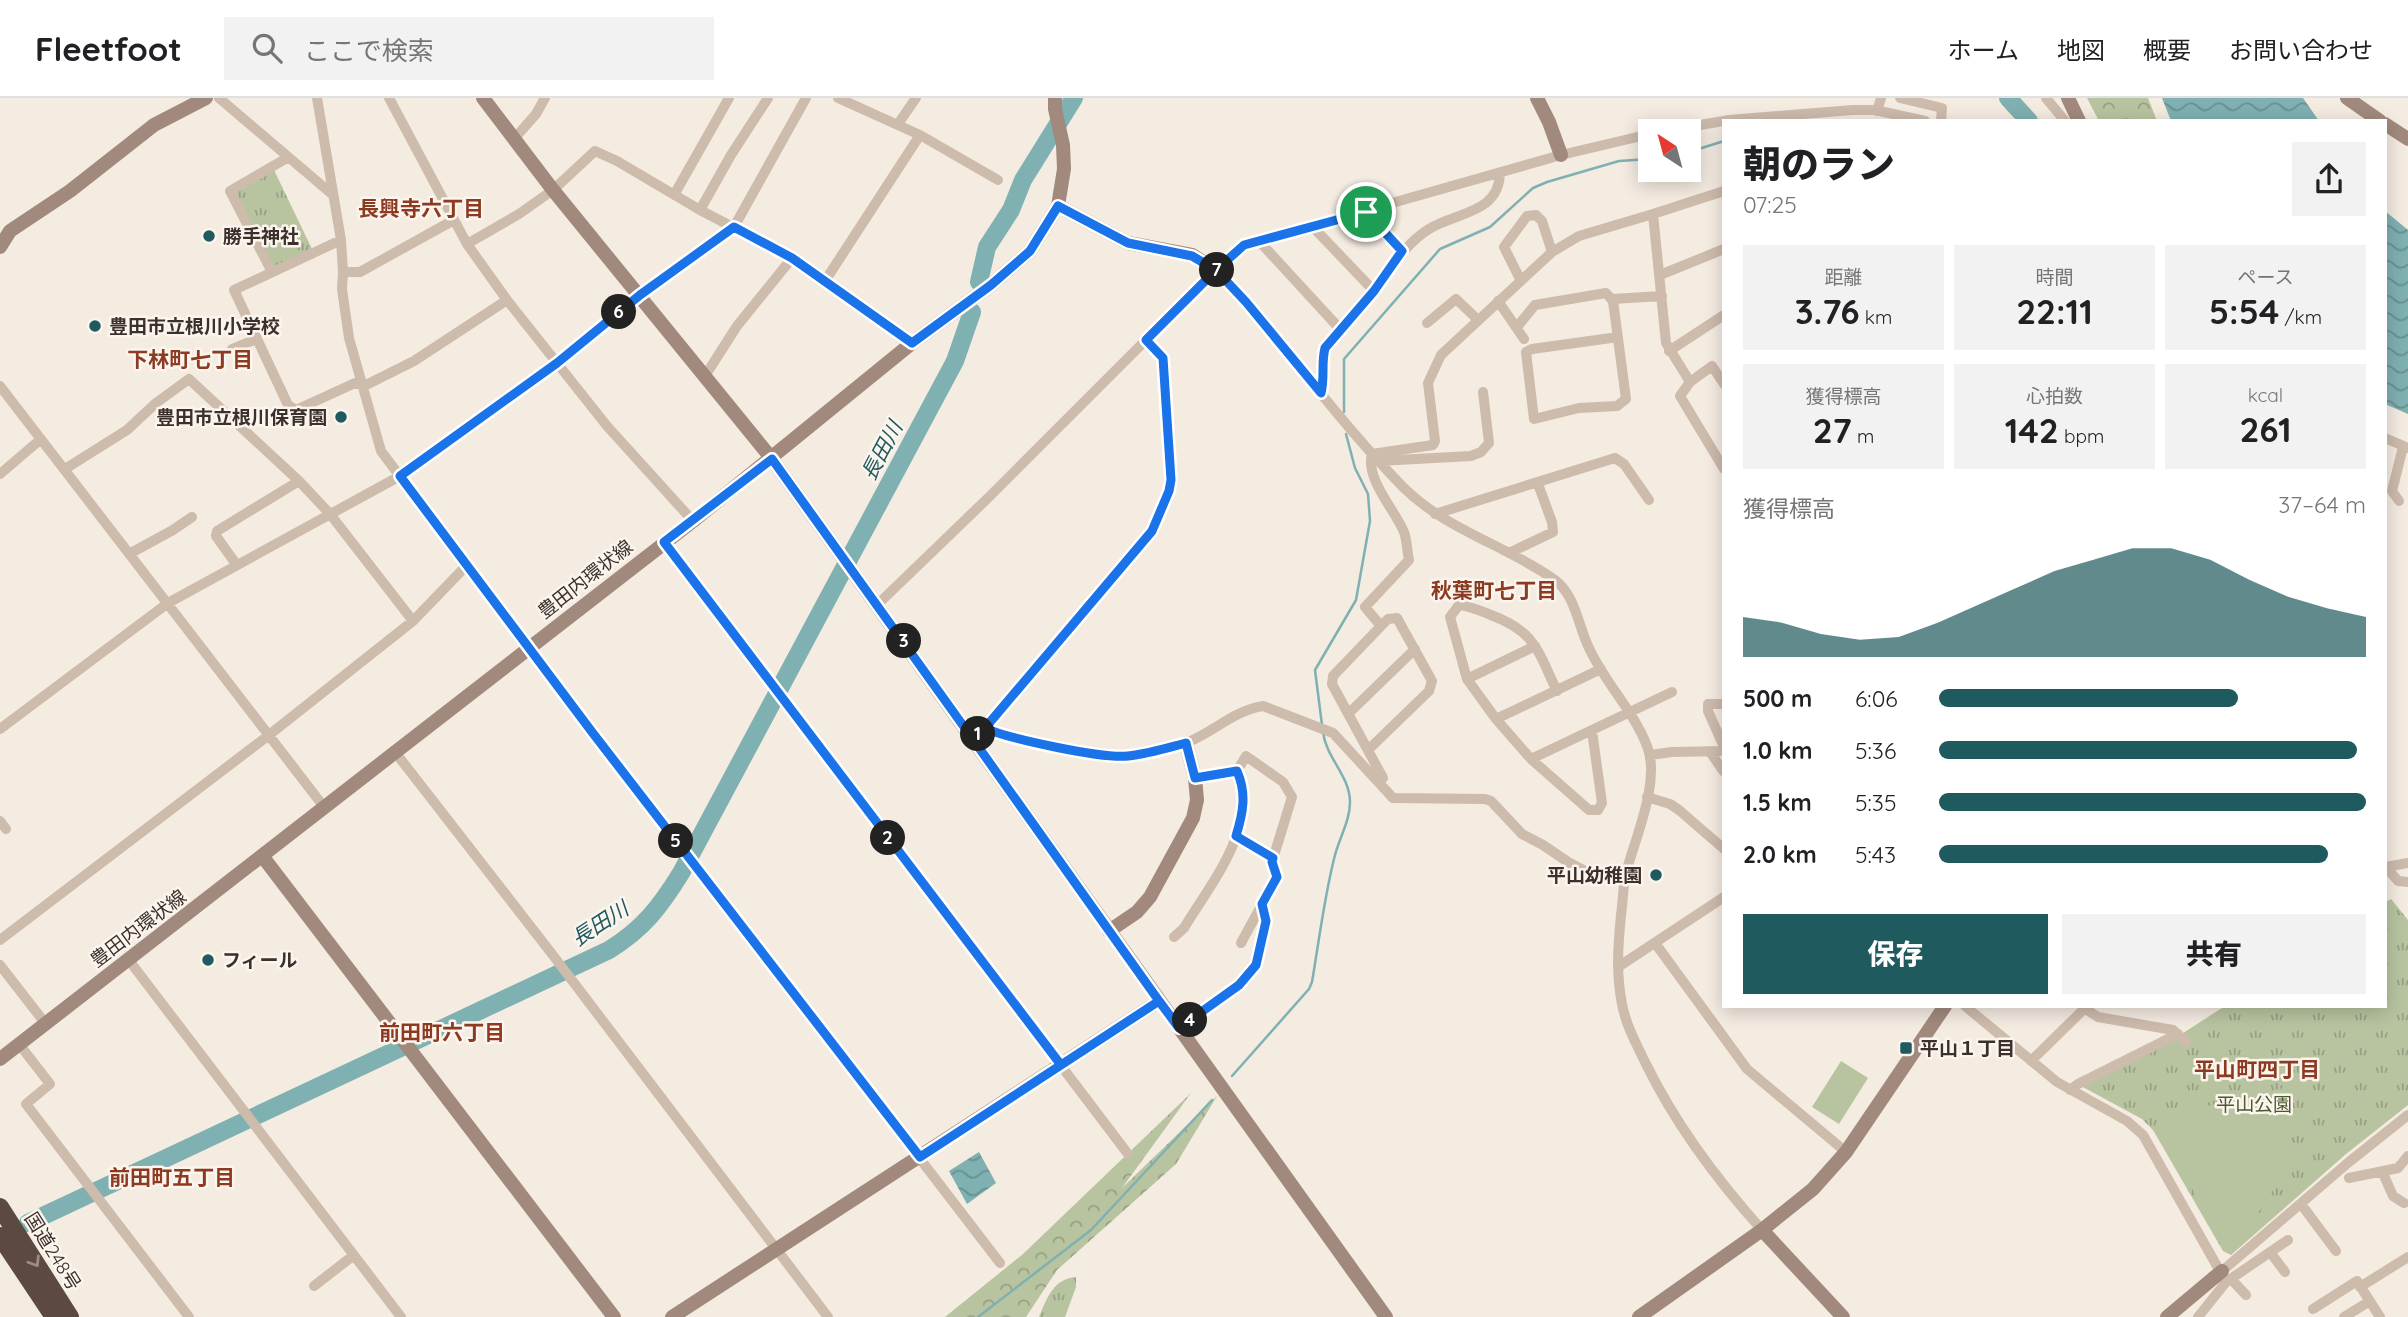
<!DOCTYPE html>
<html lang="ja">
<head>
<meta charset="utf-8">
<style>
	body { margin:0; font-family:Quicksand,"Noto Sans JP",sans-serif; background:#f2f2f2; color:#202124; height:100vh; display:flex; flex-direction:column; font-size:26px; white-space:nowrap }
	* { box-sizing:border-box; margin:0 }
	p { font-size:23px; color:#757577 }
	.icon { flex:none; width:38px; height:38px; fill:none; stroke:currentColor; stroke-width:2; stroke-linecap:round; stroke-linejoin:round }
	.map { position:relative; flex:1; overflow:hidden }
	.sheet { position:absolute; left:1722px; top:21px; width:665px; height:889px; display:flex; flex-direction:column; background:#fff; border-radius:0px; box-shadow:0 4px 18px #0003 }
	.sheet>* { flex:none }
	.needle { width:46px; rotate:324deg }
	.controls { position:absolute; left:1638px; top:21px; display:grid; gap:14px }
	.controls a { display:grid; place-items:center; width:63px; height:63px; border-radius:0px; background:#fff; box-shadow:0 4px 18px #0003; font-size:35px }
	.pin { position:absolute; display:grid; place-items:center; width:60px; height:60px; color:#fff; margin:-30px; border:4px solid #fff; border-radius:50%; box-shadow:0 2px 7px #0007 }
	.km { position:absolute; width:35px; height:35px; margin:-18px; border-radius:50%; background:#222; color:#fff; font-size:19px; line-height:35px; text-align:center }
	.round { display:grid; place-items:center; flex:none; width:74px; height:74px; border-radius:0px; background:#f2f2f2 }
	.headline { display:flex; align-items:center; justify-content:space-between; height:119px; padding:0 21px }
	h1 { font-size:38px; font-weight:800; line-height:52px }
	.metrics { display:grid; grid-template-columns:repeat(3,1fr); gap:10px; height:119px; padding:7px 21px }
	.metrics div { display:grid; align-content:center; border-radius:0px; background:#f2f2f2; text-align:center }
	.metrics b { font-size:35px; font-weight:800 }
	.metrics small { font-size:19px; font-weight:400 }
	.metrics p { font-size:19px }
	.chart { height:196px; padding:14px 21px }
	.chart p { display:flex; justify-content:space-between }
	.chart svg { width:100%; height:126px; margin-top:7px; fill:#1f5a5e; opacity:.7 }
	.action { display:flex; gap:14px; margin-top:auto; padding:14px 21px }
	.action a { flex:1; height:80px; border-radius:0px; background:#1f5a5e; color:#fff; font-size:28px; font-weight:800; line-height:80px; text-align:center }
	.action a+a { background:#f2f2f2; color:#202124 }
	ul { padding:0 21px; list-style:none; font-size:23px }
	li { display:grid; grid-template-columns:112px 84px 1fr; align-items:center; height:52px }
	li i { height:18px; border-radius:9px; background:#1f5a5e }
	header { display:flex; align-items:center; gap:42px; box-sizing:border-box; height:98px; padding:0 35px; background:#fff; border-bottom:2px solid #e0e0e0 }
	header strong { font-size:33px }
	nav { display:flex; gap:38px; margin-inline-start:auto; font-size:24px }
	.search { width:490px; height:63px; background:#f2f2f2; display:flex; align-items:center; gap:18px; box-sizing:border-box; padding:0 24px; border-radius:0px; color:#757577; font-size:26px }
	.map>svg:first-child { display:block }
	.grass { fill:url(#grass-tufts) }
	.forest { fill:url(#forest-crowns) }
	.pitch { fill:#b8c4a0 }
	.water { fill:url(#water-waves) }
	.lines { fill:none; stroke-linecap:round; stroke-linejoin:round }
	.stream { stroke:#7fb0b2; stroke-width:2.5 }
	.river { stroke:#7fb0b2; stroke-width:18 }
	.street { stroke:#cdbbac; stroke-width:10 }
	.secondary { stroke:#a18a7d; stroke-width:14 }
	.highway { stroke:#5c4a42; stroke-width:18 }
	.oneway { stroke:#9c8e87 }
	.route-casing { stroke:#fff; stroke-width:14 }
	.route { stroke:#1a73e8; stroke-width:9 }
	.poi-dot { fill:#1f5a5e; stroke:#fbf5ee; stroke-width:2.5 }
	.labels { text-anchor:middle; stroke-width:5; stroke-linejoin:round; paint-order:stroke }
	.poi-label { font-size:19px; font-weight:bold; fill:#3b302b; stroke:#fbf5ee; text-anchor:start }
	.street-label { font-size:19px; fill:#3b302b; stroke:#fbf5ee }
	.park-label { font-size:19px; fill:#4a5a2e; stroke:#fbf5ee }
	.neighbourhood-label { font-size:21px; font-weight:bold; fill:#8c3b22; stroke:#fbf5ee }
	.water-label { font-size:21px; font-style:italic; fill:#1f5a5e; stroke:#fbf5ee }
</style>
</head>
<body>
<header>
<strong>Fleetfoot</strong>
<div class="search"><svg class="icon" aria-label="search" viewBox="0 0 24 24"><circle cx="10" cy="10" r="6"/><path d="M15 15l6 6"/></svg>ここで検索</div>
<nav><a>ホーム</a><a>地図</a><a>概要</a><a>お問い合わせ</a></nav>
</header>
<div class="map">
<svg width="2408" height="1219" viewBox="0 0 2408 1219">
	<defs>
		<pattern id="grass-tufts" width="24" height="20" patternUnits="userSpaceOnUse" patternTransform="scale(1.75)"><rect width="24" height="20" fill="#b8c4a0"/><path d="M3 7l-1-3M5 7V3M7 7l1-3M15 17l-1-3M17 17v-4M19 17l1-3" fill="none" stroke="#97a083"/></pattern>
		<pattern id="forest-crowns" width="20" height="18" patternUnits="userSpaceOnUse" patternTransform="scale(1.75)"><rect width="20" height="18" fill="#b8c4a0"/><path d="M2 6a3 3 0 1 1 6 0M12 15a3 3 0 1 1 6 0" fill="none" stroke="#97a083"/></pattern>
		<pattern id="water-waves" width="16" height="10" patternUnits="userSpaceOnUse" patternTransform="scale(1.75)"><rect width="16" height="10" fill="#7fb0b2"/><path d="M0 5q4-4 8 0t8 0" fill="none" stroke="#699091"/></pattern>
	</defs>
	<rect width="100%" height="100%" fill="#f4ebe1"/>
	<path class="grass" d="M274 72 312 151 277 168 273 167 236 97 238 92Z
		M2391 801 2408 822V1007L2346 1056 2231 1157 2223 1153 2153 1032 2142 1021 2081 988 2177 939 2225 908H2385V804Z
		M1076 1179V1189L1065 1219H1039C1047 1200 1053 1181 1076 1179Z"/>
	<path class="forest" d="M2087 0H2148L2157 23H2099Z
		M1191 995 1122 1090 1217 998 1176 1066 1057 1172 1026 1219H945L1023 1156Z"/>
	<path class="pitch" d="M1841 963 1868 980 1839 1026 1812 1009Z
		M2283 990C2287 1007 2292 1026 2290 1043 2285 1077 2258 1132 2222 1141L2157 1032 2162 1019Z"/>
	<path class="water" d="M2162 0H2303L2319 23H2171Z
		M2385 113 2408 132V316L2385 306Z
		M979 1054 996 1085 967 1106 949 1073Z"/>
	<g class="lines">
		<path class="stream" d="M1689 54 1724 43
			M1344 314V261L1440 151 1490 129 1533 90 1547 84 1619 63 1650 61
			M1322 627 1315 572 1356 502 1370 423 1368 396 1355 370 1346 336
			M1232 978 1309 891 1312 884C1319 843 1324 801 1334 761 1338 742 1350 724 1350 704 1350 678 1326 660 1323 634
			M978 1219 1091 1132 1212 1002"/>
		<path class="river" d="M2008 0 2029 23
			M979 184 987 149 1011 112 1023 82 1074 0
			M28 1125 609 852C643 831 660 809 681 775L955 263 972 214"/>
		<path class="street" d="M219 0 333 97
			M317 0 341 142 343 174 342 191 349 240 381 353 592 634 1000 1165
			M389 0 467 146 507 202 607 328 693 423
			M838 0 920 37 998 82
			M1900 0 1942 10 1941 23
			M2046 0 2065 23
			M1877 13 1881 0
			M898 26 916 0
			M1665 33 1729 22 1853 12H1875L1925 23
			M514 41 536 16 545 0
			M674 97 729 0
			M700 112 731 57 768 0
			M1366 114 1402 153
			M1312 128 1374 193
			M341 142 234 192 288 307 296 312 355 285 364 288 414 263 507 202
			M1259 143 1340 231
			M467 146 519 116 553 92 595 53 617 63 700 112 792 160 912 245
			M1216 172C1281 241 1336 321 1403 389 1446 432 1506 447 1555 482 1576 498 1578 528 1589 550 1605 585 1633 612 1647 648 1661 683 1635 740 1626 775 1623 788 1623 803 1621 817 1618 847 1616 876 1622 906 1626 928 1637 947 1646 966 1676 1027 1717 1082 1762 1132
			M272 174 230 93 287 60
			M343 174H360L454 122
			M1660 177 1724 151
			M1520 181 1504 149 1527 118 1536 117 1542 123 1552 154
			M825 183 920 37
			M1612 201 1662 198
			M1498 203 1524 241
			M1427 225 1456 201 1477 221
			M1517 229 1535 207 1606 195 1613 203 1626 301 1617 308 1579 310 1534 321 1526 254 1532 251 1618 239
			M232 251 256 241
			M1669 253 1724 217
			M705 278 737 228 792 160
			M1690 284 1666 245 1653 116 1724 93
			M1724 286 1712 268 1690 284 1680 298 1724 371
			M0 288 324 709
			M1321 295C1325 280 1321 265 1326 250 1341 229 1360 212 1375 192 1392 169 1404 147 1429 131 1456 114 1499 116 1500 75
			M2385 340 2408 350
			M1372 356 1433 347 1435 343 1428 285 1441 257 1552 154 1579 138 1653 116
			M1379 363 1471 358 1481 354 1489 345 1483 294
			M65 371 127 332 156 305 189 281 299 383 330 416 413 523
			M0 376 41 341
			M2399 403 2392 393 2403 349
			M1435 416 1615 360 1624 366 1649 402
			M664 444 1128 1056
			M1509 455 1553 434 1552 424 1538 386
			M129 456 173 432 192 419
			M236 466 216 438 217 433 299 383
			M876 508 989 399 1216 172 1244 147 1561 57 1650 36
			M1381 528 1333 578 1332 586 1383 680
			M1601 571 1496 621 1531 661 1672 594
			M1467 581 1535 548
			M1724 606H1708V613L1724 649
			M1348 616 1415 551
			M1496 621 1467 581 1450 519 1459 507C1470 508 1481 513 1491 517 1536 534 1537 552 1557 593
			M985 630C1003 638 1023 641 1042 645 1097 657 1130 665 1186 645 1212 635 1235 612 1263 608L1333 635 1393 700 1485 701 1491 703 1522 736 1543 747 1568 764 1585 773 1605 776 1615 775 1625 780
			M0 631 168 505 400 378 467 332 557 265 640 196 734 129 806 0
			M972 641 985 630 1130 459 1152 433 1169 393 1171 382 1163 259 1146 242
			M1368 652 1429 593 1432 583 1397 520 1388 521 1381 528 1365 509 1409 462C1407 453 1407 442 1404 434 1395 412 1365 381 1372 356
			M395 654 552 856 828 1219
			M1710 654 1724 674
			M1650 657 1672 654 1724 653
			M1531 661 1589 712H1598L1602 705 1592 633
			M1195 680 1237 673 1246 658 1283 684 1292 699 1272 764 1277 779 1241 845
			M1647 699 1670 706 1679 712 1724 751
			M0 723 6 731
			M1236 738 1273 760
			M2408 765 2386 769 2398 783 2408 784
			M1174 839 1184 830C1211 785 1260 728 1237 673
			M0 842 269 637 413 523 467 467
			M1655 845 1747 971 1846 1054
			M128 861 401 1219
			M0 867 45 925
			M1618 869 1724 799
			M1965 908 2057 984 2127 1023 2143 1037 2226 1184 2198 1219
			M1179 930 1239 887 1256 867 1266 823 1263 806
			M19 946 50 986 26 1006 189 1219
			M2031 963 2083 912H2087L2098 919 2173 932 2186 944
			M2070 992 2078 986 2178 936
			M2382 1073 2393 1098 2404 1105
			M2349 1080 2398 1070 2408 1058
			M2301 1106 2336 1153
			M2270 1154 2285 1174
			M2222 1173 2349 1064 2408 1017
			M2231 1181 2246 1197
			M2226 1184 2288 1142
			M314 1188 354 1157
			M2360 1189 2408 1159
			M2313 1211 2357 1183 2380 1219
			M2344 1219 2370 1203"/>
		<path class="secondary" d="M483 0 553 92 772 361 1386 1219
			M1537 0 1549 24 1561 57
			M2068 0 2079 23
			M2347 0 2380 23
			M2385 26 2408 41
			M1058 108 1128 145 1192 157 1216 172
			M0 149 10 133 70 93 154 27 206 0
			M263 759 614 1219
			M1109 833 1137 814 1150 799 1193 720 1197 702 1195 680 1186 645
			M0 961 693 423 912 245 991 187 1030 153 1058 108 1064 71 1063 47 1055 11V0
			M1762 1132 1843 1219
			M672 1219 1159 903
			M1639 1219 1762 1132 1813 1091 1846 1054 1945 908
			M2167 1219 2222 1173"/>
		<path class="highway" d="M0 1109 70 1219
			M0 1138 54 1219"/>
	</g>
	<defs><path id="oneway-chevron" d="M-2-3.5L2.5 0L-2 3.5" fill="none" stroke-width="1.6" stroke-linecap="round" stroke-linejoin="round" transform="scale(1.75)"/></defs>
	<use class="oneway" href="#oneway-chevron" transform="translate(35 1164) rotate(58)"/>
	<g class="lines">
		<defs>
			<path id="route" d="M1366 114 1244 147 1216 172 1146 242 1163 260 1171 382 1169 393 1152 433 1130 459 985 630 972 640 1159 903 1061 967 664 444 772 361 972 640 985 630C1008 641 1104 661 1128 658 1148 656 1167 650 1186 645L1195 680 1237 673C1247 696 1243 715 1236 738L1273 760 1272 764 1277 779 1262 806 1266 823 1256 867 1239 887 1179 930 1159 903 920 1059 592 634 400 378 557 265 640 197 734 129 792 160 912 245 991 187 1030 153 1058 108 1128 145 1192 158 1216 172 1246 204 1321 295C1325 280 1321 265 1325 250L1374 193 1402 153 1366 114"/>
		</defs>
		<use href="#route" class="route-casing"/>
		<use href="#route" class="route"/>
	</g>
	<g class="poi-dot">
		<circle cx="209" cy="138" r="7"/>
		<circle cx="95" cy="228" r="7"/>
		<circle cx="341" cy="319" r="7"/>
		<circle cx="1656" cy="777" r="7"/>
		<circle cx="208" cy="862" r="7"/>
		<rect x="1899" y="943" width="14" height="14" rx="3.5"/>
	</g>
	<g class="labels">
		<g class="poi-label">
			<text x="223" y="145">勝手神社</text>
			<text x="109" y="235">豊田市立根川小学校</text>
			<text x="327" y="326" text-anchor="end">豊田市立根川保育園</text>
			<text x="1642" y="784" text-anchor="end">平山幼稚園</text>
			<text x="222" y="869">フィール</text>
			<text x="1920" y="957">平山１丁目</text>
		</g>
		<g class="street-label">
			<text transform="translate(585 481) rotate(-38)" y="7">豊田内環状線</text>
			<text transform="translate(138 830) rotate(-37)" y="7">豊田内環状線</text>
			<text transform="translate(53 1153) rotate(58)" y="7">国道248号</text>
		</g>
		<g class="park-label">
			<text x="2254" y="1013">平山公園</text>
		</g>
		<g class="neighbourhood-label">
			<text x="421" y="118">長興寺六丁目</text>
			<text x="190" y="269">下林町七丁目</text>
			<text x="1494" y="500">秋葉町七丁目</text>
			<text x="442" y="942">前田町六丁目</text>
			<text x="2257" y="979">平山町四丁目</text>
			<text x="172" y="1087">前田町五丁目</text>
		</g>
		<g class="water-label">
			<text transform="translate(882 353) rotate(-62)" y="7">長田川</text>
			<text transform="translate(600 826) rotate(-33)" y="7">長田川</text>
		</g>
	</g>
</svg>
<div class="controls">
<a><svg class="needle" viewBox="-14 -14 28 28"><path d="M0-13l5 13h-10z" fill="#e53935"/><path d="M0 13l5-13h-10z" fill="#757577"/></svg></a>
</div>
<div class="pin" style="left:1366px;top:114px;background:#1e9e55"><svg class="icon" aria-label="arrive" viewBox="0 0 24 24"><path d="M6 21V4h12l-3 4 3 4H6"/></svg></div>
<b class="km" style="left:978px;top:636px">1</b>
<b class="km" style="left:888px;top:740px">2</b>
<b class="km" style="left:904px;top:543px">3</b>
<b class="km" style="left:1190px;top:922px">4</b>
<b class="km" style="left:676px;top:743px">5</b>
<b class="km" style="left:619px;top:214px">6</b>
<b class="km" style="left:1217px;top:172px">7</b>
<section class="sheet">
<div class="headline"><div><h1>朝のラン</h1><p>07:25</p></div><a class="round"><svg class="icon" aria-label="share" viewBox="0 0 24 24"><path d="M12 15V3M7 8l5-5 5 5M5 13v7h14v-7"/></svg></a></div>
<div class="metrics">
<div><p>距離</p><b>3.76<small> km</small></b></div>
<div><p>時間</p><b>22:11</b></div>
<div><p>ペース</p><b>5:54<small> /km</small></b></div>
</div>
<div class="metrics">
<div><p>獲得標高</p><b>27<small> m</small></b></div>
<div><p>心拍数</p><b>142<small> bpm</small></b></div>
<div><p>kcal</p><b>261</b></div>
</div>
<div class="chart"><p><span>獲得標高</span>37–64 m</p>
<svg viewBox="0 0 160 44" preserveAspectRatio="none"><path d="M0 44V30L10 32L20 36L30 38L40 37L50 32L60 26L70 20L80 14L90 10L100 6L110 6L120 10L130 17L140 23L150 27L160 30V44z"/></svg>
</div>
<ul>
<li><b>500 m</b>6:06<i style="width:70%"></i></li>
<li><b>1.0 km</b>5:36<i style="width:98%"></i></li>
<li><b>1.5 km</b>5:35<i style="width:100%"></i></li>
<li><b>2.0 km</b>5:43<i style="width:91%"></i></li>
</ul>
<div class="action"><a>保存</a><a>共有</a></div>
</section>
</div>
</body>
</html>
